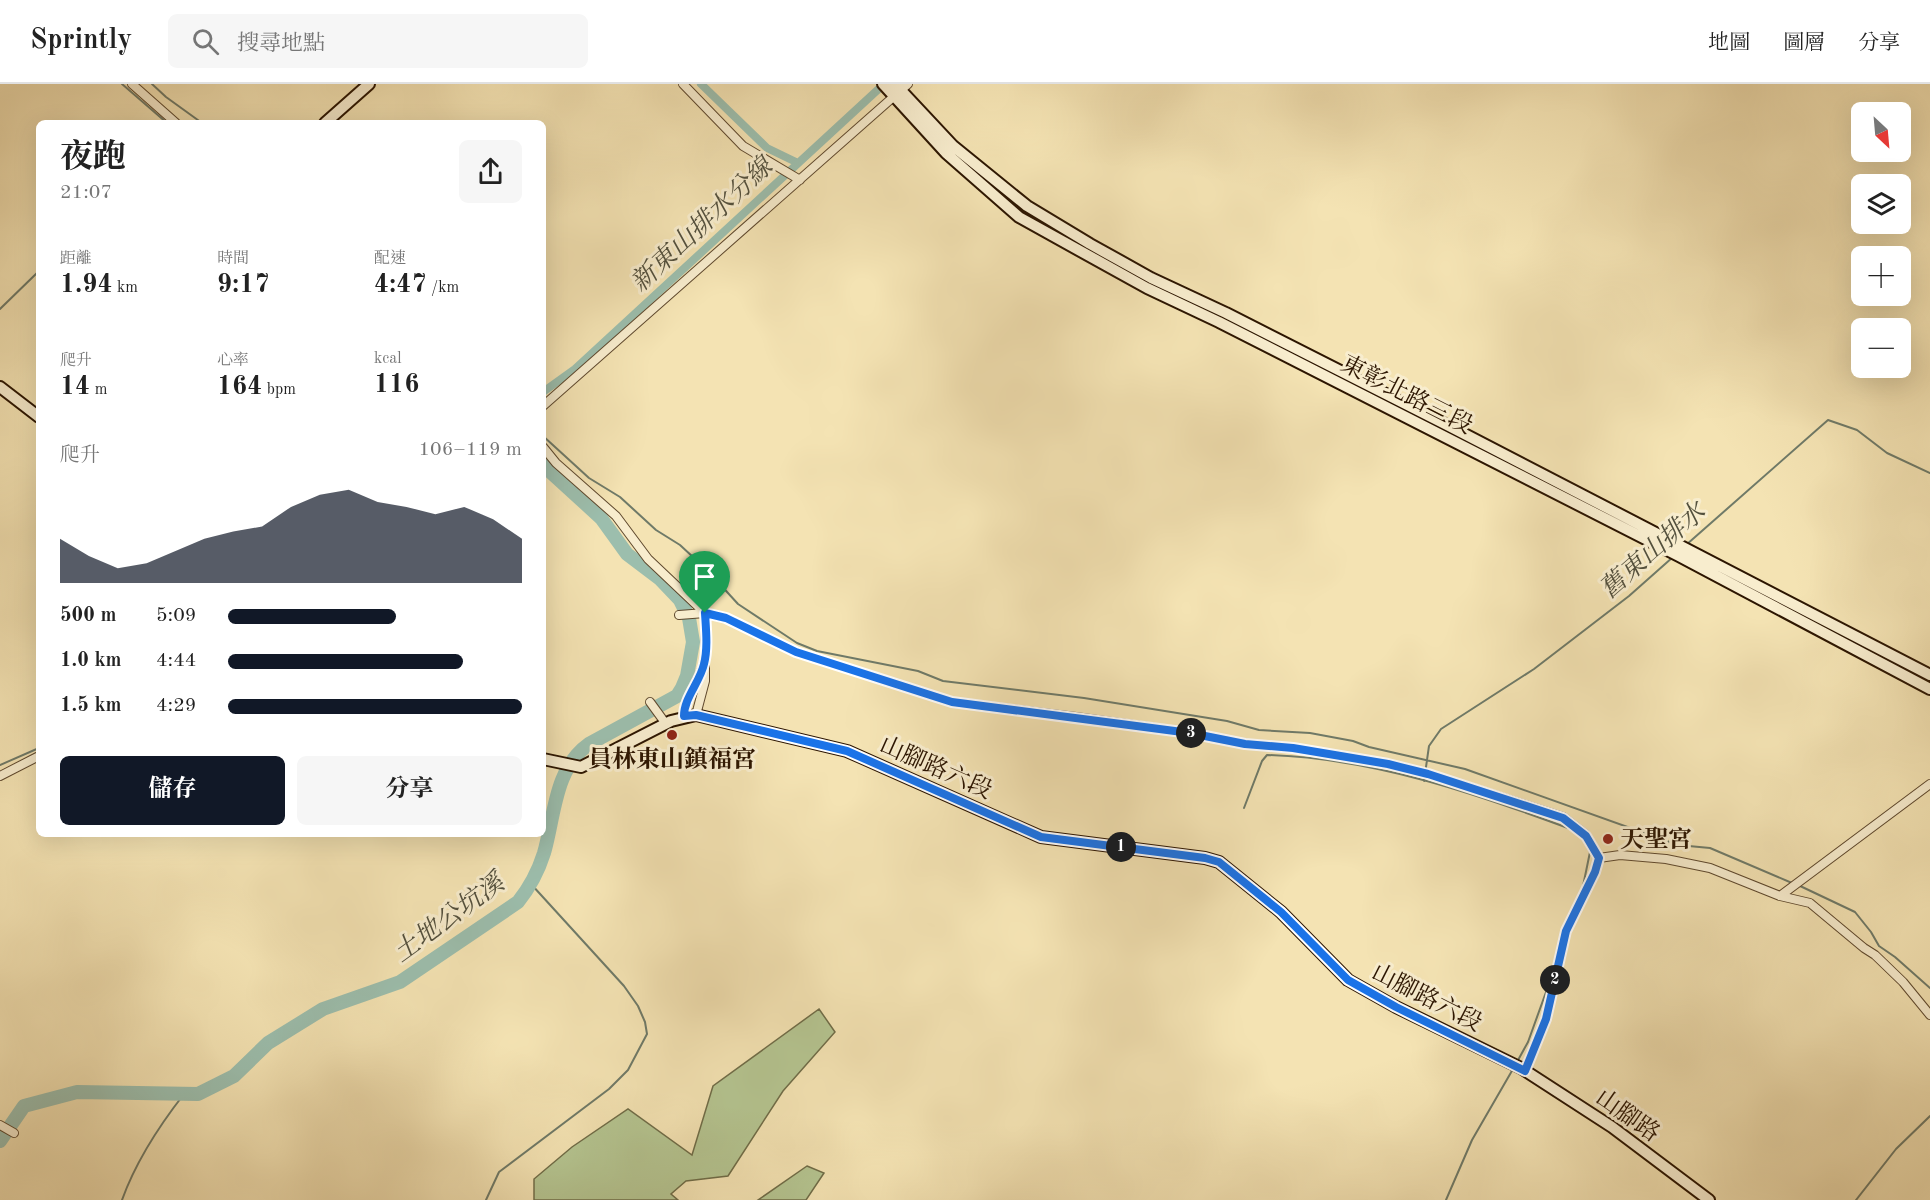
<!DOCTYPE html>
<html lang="zh-TW">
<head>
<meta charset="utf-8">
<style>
	body { margin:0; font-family:"Old Standard TT","Noto Serif TC",serif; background:#f6f6f6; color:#222; height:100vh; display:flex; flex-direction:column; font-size:22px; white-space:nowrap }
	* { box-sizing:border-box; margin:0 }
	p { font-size:20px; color:#767676 }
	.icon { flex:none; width:33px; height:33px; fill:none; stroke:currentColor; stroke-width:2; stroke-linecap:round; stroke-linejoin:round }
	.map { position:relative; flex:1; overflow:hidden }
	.drawer { position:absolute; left:36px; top:36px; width:510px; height:717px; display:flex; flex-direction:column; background:#fff; border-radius:9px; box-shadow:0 6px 24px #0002 }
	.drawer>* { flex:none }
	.needle { width:39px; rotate:154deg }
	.controls { position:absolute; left:1851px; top:18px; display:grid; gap:12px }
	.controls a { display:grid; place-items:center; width:60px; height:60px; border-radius:9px; background:#fff; box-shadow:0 6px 24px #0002; font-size:30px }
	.pin { position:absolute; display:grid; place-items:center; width:51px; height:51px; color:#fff; margin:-62px -26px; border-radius:50% 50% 50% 0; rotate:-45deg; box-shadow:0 0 6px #0007 }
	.pin .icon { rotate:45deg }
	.km { position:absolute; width:30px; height:30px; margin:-15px; border-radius:50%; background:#222; color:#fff; font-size:16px; line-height:30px; text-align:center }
	.round { display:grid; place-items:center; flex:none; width:63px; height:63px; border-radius:9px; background:#f6f6f6 }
	.headline { display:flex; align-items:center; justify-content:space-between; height:102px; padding:0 24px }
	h1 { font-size:33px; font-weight:700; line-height:45px }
	.metrics { display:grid; grid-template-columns:repeat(3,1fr); gap:9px; height:102px; padding:6px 24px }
	.metrics div { display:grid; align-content:center }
	.metrics b { font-size:26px; font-weight:700 }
	.metrics small { font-size:16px; font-weight:400 }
	.metrics p { font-size:16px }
	.chart { height:168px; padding:12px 24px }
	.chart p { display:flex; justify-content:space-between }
	.chart svg { width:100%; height:108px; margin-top:6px; fill:#111827; opacity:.7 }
	.primary-button { display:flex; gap:12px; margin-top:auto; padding:12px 24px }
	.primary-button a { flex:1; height:69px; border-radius:9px; background:#111827; color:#fff; font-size:24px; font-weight:700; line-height:69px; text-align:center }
	.primary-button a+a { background:#f6f6f6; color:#222 }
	ul { padding:0 24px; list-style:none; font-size:20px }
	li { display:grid; grid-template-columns:96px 72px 1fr; align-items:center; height:45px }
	li i { height:15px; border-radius:8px; background:#111827 }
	header { display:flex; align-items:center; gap:36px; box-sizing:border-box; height:84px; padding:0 30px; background:#fff; border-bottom:2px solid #e0e0e0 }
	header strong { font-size:28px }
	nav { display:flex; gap:33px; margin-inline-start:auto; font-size:21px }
	.search { width:420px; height:54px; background:#f6f6f6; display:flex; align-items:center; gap:15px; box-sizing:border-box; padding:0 21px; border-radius:9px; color:#767676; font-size:22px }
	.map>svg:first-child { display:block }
	.green { fill:#b5c591; stroke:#706d48; stroke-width:1.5 }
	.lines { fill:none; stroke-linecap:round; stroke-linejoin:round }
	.stream { stroke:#6f7a68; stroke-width:2 }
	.canal { stroke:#9cbead; stroke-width:8 }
	.river { stroke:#9cbead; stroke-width:14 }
	.street-casing { stroke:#5e482d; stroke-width:10 }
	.secondary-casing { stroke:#2c1500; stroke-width:14 }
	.street { stroke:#f8edce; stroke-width:8 }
	.secondary { stroke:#f8edce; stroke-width:10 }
	.route-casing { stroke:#fff; stroke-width:12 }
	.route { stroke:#1a73e8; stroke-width:8 }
	.poi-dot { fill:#8f2418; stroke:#f8edce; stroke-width:2 }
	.labels { text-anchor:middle; stroke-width:6; stroke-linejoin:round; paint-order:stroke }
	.street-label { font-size:24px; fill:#2c1500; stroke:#f8edce }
	.poi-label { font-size:24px; font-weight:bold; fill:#2c1500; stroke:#f8edce }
	.water-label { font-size:26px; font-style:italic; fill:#53503d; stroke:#f8edce }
</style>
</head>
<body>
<header>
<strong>Sprintly</strong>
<div class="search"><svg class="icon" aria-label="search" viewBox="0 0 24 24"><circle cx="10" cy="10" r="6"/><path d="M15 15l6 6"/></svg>搜尋地點</div>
<nav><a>地圖</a><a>圖層</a><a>分享</a></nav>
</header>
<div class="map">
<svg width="1930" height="1116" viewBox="0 0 1930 1116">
	<rect width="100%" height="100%" fill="#f4e3b3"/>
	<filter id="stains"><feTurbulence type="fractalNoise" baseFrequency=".00333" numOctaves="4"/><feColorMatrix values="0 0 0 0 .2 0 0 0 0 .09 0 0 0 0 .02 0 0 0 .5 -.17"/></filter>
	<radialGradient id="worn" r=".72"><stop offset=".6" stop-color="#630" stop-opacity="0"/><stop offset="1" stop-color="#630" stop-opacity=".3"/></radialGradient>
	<path class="green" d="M819 925 835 948 783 1007 728 1092 686 1097 671 1110 678 1116H534V1095L572 1063 628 1025 692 1071 713 1002Z
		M807 1082 824 1089 806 1116H758Z"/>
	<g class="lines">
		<path class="stream" d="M122 0 167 39
			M152 0 166 13 202 39
			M0 225 39 187
			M543 352 589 394 620 413 656 446 680 461 707 486 738 520 797 559 817 567 918 587 943 597 1084 614 1227 637 1259 646 1310 649 1353 657 1369 663 1465 685 1678 761 1710 764 1792 799
			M1686 461 1828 336 1857 346 1887 369 1930 389
			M0 681 39 664
			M1424 697 1429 662 1441 645 1534 585 1629 512 1673 473
			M1244 724 1262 677 1267 671C1373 674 1477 710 1576 747
			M1580 750 1590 768 1582 807
			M1798 801 1855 828 1871 848 1879 862 1895 873 1930 904
			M1517 978 1528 958 1554 886
			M122 1116C136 1077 159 1042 184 1010
			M486 1116 499 1088 609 1005 628 986 647 950 645 938 638 922 624 902 531 800
			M1446 1116 1472 1056 1513 985
			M1856 1116 1896 1065 1930 1032"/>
		<path class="canal" d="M701 0 767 64 798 79
			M543 308 575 285 884 0"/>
		<path class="river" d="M0 1057 24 1022 77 1008 198 1010 234 992 268 959 323 925 400 898 518 818C530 803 538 788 544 769 555 731 554 685 589 660L677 612 682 604 687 592 693 558 689 534 680 516 660 495 627 470 601 434 543 381"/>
		<defs>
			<path id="street" d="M132 0 176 39
				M683 0 743 62 800 96
				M543 322 908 0
				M543 363 556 379 616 432 648 475 705 529V597L696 631
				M679 531 705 529 726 534 796 568 952 618 1076 633 1190 649 1245 660 1293 664 1388 680 1428 690 1563 733 1586 751 1599 774
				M650 618 666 640
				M684 632 686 619 703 583
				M0 692 39 672
				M1599 774 1620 771 1666 775 1710 784 1780 812 1810 819 1864 864 1875 871 1903 898 1930 931
				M1780 812 1930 700
				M1525 987 1546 935 1566 847 1595 788 1599 774
				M0 1041 14 1049"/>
			<path id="secondary" d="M883 0 946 69 1019 133 1147 204 1219 238 1679 472 1930 605
				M895 0 953 62 1027 122 1090 160 1151 194 1226 229 1447 341 1930 591
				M325 39 369 0
				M0 303 39 333
				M543 675 581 683 671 637 696 631 847 667 1041 753 1205 774 1219 778 1281 828 1348 896 1396 923 1521 984 1612 1043 1709 1116"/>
		</defs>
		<use href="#street" class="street-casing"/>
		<use href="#secondary" class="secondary-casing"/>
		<use href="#street" class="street"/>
		<use href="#secondary" class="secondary"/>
	</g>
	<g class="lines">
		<defs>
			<path id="route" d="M705 529 726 534 796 568 952 618 1190 649 1245 660 1293 664 1388 680 1428 690 1563 734 1586 752 1599 774 1595 788 1566 847 1546 935 1525 987 1396 923 1348 896 1281 828 1219 778 1205 774 1041 753 847 667 696 631 684 632C684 614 700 598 704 580 708 564 706 546 705 529Z"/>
		</defs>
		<use href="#route" class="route-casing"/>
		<use href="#route" class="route"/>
	</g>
	<g class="poi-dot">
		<circle cx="672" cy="651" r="6"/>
		<circle cx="1608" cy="755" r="6"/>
	</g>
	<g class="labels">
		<g class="street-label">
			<text transform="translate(1407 310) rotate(27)" y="8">東彰北路三段</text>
			<text transform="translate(936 683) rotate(24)" y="8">山腳路六段</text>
			<text transform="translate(1427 913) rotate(27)" y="8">山腳路六段</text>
			<text transform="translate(1628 1031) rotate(35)" y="8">山腳路</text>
		</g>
		<g class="poi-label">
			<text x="672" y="683">員林東山鎮福宮</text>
			<text x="1620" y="763" text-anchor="start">天聖宮</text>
		</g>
		<g class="water-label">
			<text transform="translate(701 140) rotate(-43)" y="9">新東山排水分線</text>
			<text transform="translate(1652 466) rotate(-41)" y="9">舊東山排水</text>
			<text transform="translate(448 833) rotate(-36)" y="9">土地公坑溪</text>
		</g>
	</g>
	<rect width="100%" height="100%" filter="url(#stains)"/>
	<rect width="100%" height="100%" fill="url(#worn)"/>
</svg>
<div class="controls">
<a><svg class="needle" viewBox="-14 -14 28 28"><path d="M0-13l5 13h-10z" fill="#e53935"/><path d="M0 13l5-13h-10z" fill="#767676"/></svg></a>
<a><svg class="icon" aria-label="layers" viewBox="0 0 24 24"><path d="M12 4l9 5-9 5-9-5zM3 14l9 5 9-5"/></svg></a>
<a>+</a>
<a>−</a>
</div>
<div class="pin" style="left:705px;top:529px;background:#1e9e55"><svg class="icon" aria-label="arrive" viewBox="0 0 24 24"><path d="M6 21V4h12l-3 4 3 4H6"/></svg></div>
<b class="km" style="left:1121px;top:763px">1</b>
<b class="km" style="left:1555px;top:896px">2</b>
<b class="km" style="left:1191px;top:649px">3</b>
<section class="drawer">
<div class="headline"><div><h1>夜跑</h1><p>21:07</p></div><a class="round"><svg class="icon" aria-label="share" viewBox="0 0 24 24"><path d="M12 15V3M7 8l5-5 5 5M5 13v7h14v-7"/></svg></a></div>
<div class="metrics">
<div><p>距離</p><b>1.94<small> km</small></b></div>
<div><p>時間</p><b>9:17</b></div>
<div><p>配速</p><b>4:47<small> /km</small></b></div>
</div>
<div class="metrics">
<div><p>爬升</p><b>14<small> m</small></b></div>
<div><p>心率</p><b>164<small> bpm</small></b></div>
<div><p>kcal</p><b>116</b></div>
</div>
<div class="chart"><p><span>爬升</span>106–119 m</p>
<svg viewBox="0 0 160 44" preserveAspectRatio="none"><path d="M0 44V26L10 33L20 38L30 36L40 31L50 26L60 23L70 21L80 13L90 8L100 6L110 11L120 13L130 16L140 13L150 18L160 26V44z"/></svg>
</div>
<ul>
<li><b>500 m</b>5:09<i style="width:57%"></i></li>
<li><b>1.0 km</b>4:44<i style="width:80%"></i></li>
<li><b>1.5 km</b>4:29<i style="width:100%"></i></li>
</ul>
<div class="primary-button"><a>儲存</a><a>分享</a></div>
</section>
</div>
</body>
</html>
